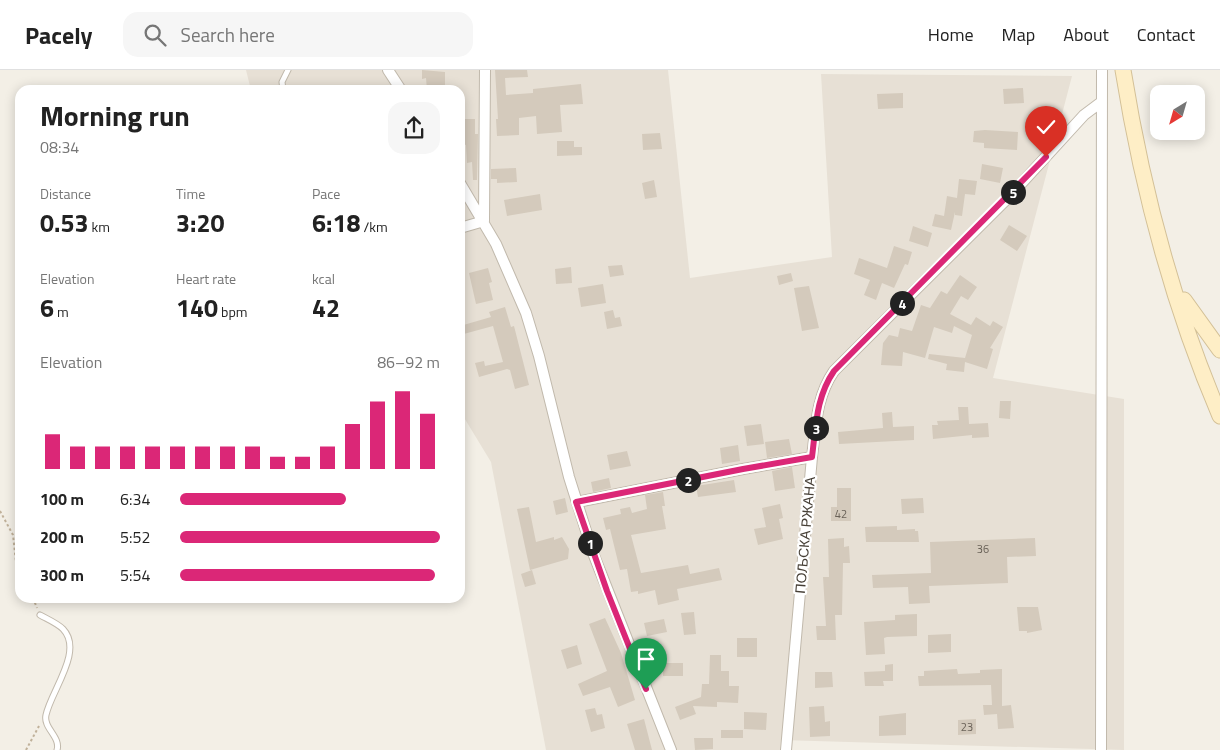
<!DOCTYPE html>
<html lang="en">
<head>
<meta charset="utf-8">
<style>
	body { margin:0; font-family:"Titillium Web",sans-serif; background:#f6f6f6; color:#222; height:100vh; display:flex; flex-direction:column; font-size:19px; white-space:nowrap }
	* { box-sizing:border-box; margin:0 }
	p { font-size:16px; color:#767676 }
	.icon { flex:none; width:28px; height:28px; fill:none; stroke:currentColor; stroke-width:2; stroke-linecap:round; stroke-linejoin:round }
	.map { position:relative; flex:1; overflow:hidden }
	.panel { position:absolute; left:15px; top:15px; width:450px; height:518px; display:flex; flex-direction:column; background:#fff; border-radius:15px; box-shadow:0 2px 12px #0003 }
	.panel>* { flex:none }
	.needle { width:32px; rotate:217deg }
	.tools { position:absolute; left:1150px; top:15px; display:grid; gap:10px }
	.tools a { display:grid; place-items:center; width:55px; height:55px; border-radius:10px; background:#fff; box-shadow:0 2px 12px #0003; font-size:25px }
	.pin { position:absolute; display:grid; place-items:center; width:42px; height:42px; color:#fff; margin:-51px -21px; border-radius:50% 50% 50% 0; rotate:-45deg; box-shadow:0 0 5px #0007 }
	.pin .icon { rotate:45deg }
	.km { position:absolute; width:25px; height:25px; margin:-12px; border-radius:50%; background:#222; color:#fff; font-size:14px; line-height:25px; text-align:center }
	.round { display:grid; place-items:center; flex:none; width:52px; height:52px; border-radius:15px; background:#f6f6f6 }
	.head { display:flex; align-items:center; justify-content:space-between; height:85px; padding:0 25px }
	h1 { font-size:28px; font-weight:700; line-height:38px }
	.stats { display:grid; grid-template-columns:repeat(3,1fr); gap:8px; height:85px; padding:5px 25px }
	.stats div { display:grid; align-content:center }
	.stats b { font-size:25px; font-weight:700 }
	.stats small { font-size:14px; font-weight:400 }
	.stats p { font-size:14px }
	.chart { height:140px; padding:10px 25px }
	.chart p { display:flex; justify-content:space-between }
	.chart svg { width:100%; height:90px; margin-top:5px; stroke:#db2777; stroke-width:6 }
	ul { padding:0 25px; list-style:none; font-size:16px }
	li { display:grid; grid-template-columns:80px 60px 1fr; align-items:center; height:38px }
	li i { height:12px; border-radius:6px; background:#db2777 }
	header { display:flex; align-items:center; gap:30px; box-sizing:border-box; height:70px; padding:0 25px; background:#fff; border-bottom:1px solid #e0e0e0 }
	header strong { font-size:24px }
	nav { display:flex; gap:28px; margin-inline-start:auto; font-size:18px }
	.search { width:350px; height:45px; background:#f6f6f6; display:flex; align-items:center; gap:12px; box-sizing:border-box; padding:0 18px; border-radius:15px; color:#767676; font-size:19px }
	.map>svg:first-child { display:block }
	.residential { fill:#e7e0d5 }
	.building { fill:#d4cabc }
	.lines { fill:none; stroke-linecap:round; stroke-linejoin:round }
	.service-casing { stroke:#c1b9ac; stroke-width:7 }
	.minor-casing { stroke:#c1b9ac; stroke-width:12 }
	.secondary-casing { stroke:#d3c097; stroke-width:17 }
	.path { stroke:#c0b19a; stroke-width:2; stroke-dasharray:2.5 2.5; stroke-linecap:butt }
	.service { stroke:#fff; stroke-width:5 }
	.minor { stroke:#fff; stroke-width:10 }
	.secondary { stroke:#feeec6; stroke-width:15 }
	.route-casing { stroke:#fff; stroke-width:10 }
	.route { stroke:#db2777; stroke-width:6 }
	.labels { text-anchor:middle; stroke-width:4.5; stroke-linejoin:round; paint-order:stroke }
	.number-label { font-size:11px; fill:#6a6258 }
	.street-label { font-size:14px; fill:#463f36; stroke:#fff }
</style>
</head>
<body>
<header>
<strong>Pacely</strong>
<div class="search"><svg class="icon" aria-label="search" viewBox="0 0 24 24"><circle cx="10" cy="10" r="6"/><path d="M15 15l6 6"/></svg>Search here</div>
<nav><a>Home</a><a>Map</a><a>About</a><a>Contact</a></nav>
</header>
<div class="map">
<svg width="1220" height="680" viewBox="0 0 1220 680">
	<rect width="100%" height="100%" fill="#f3efe6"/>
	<path class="residential" d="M246 0H668L690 208 832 187 821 4 1072 6 993 308 1124 329V680L781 670 780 680H546L491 392 460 341V20H251Z"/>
	<path class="building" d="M422 0 445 2V20H427L426 8 422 9Z
		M495 0H527L528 7 505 8 506 25 533 23V19L581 14 583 34 560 35 562 62 537 64 536 46 519 48V65L497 66 496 49H498Z
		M1023 18 1024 33 1004 34 1003 19Z
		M903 23V38L878 39 877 24Z
		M460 49H475V64H478L477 110H473L472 92 467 93 466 75 460 73Z
		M985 60 1018 62 1017 80 984 78V73L973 72 974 61Z
		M660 63 662 79 643 80 642 64Z
		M557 71H574V77H582V85L557 86Z
		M982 94 1003 98 1000 113 980 109Z
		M516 98 517 112 497 113V109H491V99Z
		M959 109 977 111 975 125 965 124 962 146 955 145V142L951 160 932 156 935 144 944 146 947 126 957 128Z
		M654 110 657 127 645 129 642 113Z
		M540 124 542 140 507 146 504 130Z
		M1009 155 1027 166 1017 181 1000 170Z
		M913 156 932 163 928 177 909 171Z
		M894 176 912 182 908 195 905 194 894 218 882 213 876 230 864 225 870 210 854 204 859 188 887 198Z
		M622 195 624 205 610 207 608 196Z
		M571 197 572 213 556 214 555 199Z
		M488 198 492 212 489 213 493 230 476 234 469 203Z
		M791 203 793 211 779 215 777 206Z
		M960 205 977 217 968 230 961 226 950 244 971 255 976 247 990 256 993 251 1003 257 990 278 993 279 987 299 965 292 964 302 946 300 947 294 928 289 929 284 965 288 972 265 954 256 952 263 934 257 925 288 903 282 902 296 881 295 883 273 889 265 898 267 900 258 912 261 921 235 930 238 941 221 947 224Z
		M603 214 606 233 581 237 578 218Z
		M809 216 819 258 802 261 794 218Z
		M505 237 511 257 514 256 529 315 515 319 510 300 507 299 479 307 475 293 484 291 485 296 503 292 493 256 460 265V256L491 247 489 242Z
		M613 240 615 248 620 247 622 256 607 259 604 242Z
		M1000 331H1011L1010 349 999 348Z
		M958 337H968L969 354 988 353 989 367 972 368V365L933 369 932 355H938L937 351 959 350Z
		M892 342 893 357 914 356V370L839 374 838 362 883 358 882 343Z
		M761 354 764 374 747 376 744 356Z
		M789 369 792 384 767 388 765 372Z
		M738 375 740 391 722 394 720 378Z
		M627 381 631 396 610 400 607 385Z
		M792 397 795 418 775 421 772 401Z
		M609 408 611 418 593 422 591 412Z
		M734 410 736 422 698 427 696 416Z
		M837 418H851V451H831V437H837Z
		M663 422 665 436H662L666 459 631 465 641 503 688 495 690 504 719 498 722 510 677 519 679 530 658 535 655 520 638 524V521L631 522 627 499 620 500 610 459 606 460 603 448 621 444 620 439 630 437 632 443 647 439 645 425Z
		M565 428 568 442 556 445 553 431Z
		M923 428 924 443 902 444 901 429Z
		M780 434 783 448 779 449 783 469 758 475 754 459 766 457 762 438Z
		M529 437 536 472 554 467V470L562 467 569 479 568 489 530 500 517 439Z
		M897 456V460L915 459V461H918L919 472H866L865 457Z
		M844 468V477L849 476 850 493H843L842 545H835L836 570H817L816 556H826L823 507H829L828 469Z
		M1035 468 1036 486 1007 487 1008 513 929 516 930 533 909 534 908 517 873 518 872 505 931 503 930 472Z
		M532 500 536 514 525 517 521 504Z
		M1017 537H1038L1042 560 1027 563V561H1019Z
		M694 542 696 564 684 565 681 543Z
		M917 544V566L887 567 884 568 885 584 866 585 864 552 895 550V545Z
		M605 548 621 583 635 630 618 637 610 617 583 626 578 614 607 601 589 554Z
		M664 549 667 562 647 566 644 553Z
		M951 564V582L928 583V565Z
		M737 568H757V587H737Z
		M577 575 582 594 567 599 561 580Z
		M710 585H721V601H729V616H739L738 633 717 632V637L693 636 696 644 680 650 675 637 701 627 702 614H709Z
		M663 593H683V606H663Z
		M893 594V611H883L884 616H865L864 602 885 601V595Z
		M957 599 958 604 980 603V600L1002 599V636L1011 635 1014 658 998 659 997 644 984 645 983 635H992L991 615 919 616 918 606H924V601Z
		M815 602H832L833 617 815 618Z
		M824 636 825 652 830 651V666L810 667 809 637Z
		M595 638 597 645 602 644 605 658 591 662 585 640Z
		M744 642 767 643 766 660 744 659Z
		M906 643V665L879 666V646Z
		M644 649 652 680H635L627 654Z
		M976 649V664L958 665V650Z
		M721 660H743V668H721Z
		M694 668H713V679L695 680Z"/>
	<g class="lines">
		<defs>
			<path id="service" d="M283 20 282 12 288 0
				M40 545C47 549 57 553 63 559 84 581 51 621 46 645 43 658 61 667 57 680"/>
			<path id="minor" d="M388 0 401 20
				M460 113 496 174 526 243 539 286 569 407 593 483 671 680
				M460 158 484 151 485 0
				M577 432 743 399 812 387
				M786 680 812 387C816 356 816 327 834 301L1008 128 1084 45 1100 33
				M1101 680 1102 0"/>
			<path id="secondary" d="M1123 0C1142 118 1173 236 1220 346
				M1184 230 1220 280"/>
		</defs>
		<use href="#service" class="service-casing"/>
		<use href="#minor" class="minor-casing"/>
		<use href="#secondary" class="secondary-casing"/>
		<path class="path" d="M0 441 13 465 17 501 20 505
			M33 528 37 538
			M26 680 39 656"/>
		<use href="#service" class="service"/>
		<use href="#minor" class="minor"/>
		<use href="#secondary" class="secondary"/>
	</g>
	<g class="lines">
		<defs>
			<path id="route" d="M646 619 607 521 576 432 743 399 812 387C816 356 816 327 834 301L1046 87"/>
		</defs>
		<use href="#route" class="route-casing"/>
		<use href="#route" class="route"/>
	</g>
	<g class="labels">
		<g class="number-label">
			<text x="841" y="448">42</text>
			<text x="983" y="483">36</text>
			<text x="967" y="661">23</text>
		</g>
		<g class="street-label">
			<text transform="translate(805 465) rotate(-85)" y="5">ПОЉСКА РЖАНА</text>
		</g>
	</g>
</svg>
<div class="tools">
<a><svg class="needle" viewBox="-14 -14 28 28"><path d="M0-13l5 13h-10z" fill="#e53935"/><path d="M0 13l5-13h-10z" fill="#767676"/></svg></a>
</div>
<div class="pin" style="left:646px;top:619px;background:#1e9e55"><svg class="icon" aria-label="arrive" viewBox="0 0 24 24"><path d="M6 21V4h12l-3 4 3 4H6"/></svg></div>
<div class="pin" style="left:1046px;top:87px;background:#d93025"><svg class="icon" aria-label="check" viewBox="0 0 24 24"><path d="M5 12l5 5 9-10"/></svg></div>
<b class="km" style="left:590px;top:473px">1</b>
<b class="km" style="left:688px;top:410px">2</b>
<b class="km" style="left:816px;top:358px">3</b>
<b class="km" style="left:902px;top:233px">4</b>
<b class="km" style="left:1013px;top:122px">5</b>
<section class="panel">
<div class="head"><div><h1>Morning run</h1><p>08:34</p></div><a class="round"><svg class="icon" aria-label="share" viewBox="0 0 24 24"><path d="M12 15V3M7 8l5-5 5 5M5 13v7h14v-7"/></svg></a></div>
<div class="stats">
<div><p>Distance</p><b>0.53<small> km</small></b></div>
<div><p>Time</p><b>3:20</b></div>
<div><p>Pace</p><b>6:18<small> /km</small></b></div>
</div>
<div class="stats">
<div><p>Elevation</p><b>6<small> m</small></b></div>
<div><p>Heart rate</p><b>140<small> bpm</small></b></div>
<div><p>kcal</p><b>42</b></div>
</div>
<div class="chart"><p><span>Elevation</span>86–92 m</p>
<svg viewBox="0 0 160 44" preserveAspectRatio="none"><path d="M5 44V27M15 44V33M25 44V33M35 44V33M45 44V33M55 44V33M65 44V33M75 44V33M85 44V33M95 44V38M105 44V38M115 44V33M125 44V22M135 44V11M145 44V6M155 44V17"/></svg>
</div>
<ul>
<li><b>100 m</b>6:34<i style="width:64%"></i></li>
<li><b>200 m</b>5:52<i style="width:100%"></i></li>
<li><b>300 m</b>5:54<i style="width:98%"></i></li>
</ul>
</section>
</div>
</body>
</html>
